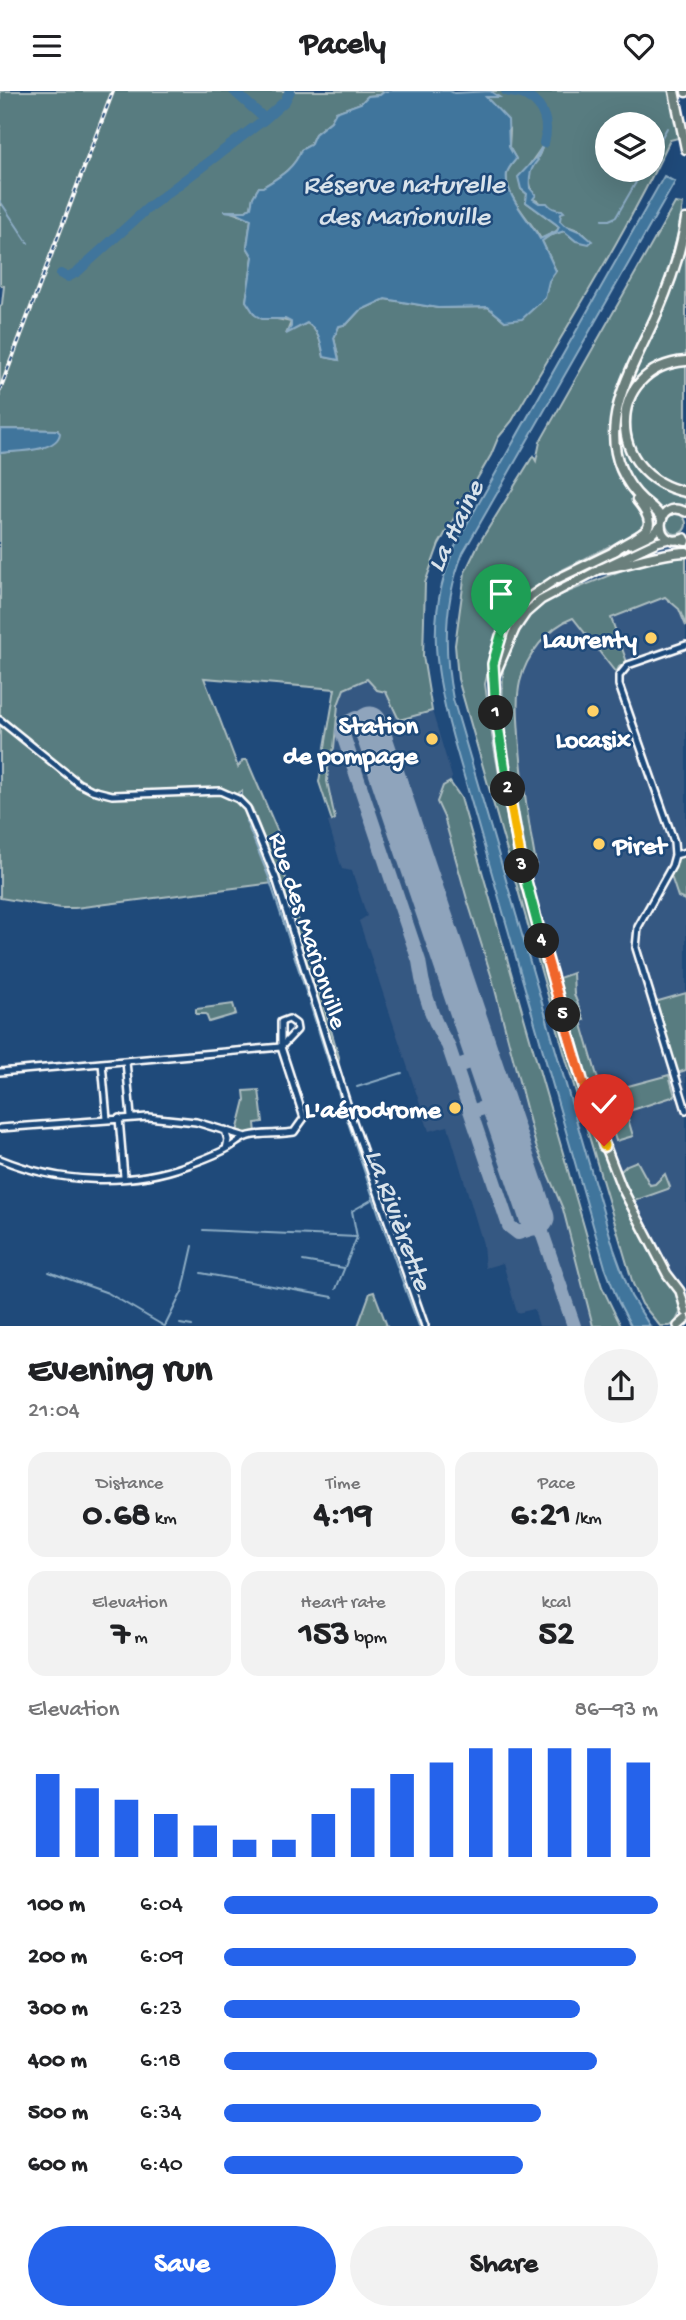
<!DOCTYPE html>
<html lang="en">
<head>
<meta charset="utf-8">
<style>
	body { margin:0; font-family:"Gochi Hand",sans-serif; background:#f2f2f2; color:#202124; height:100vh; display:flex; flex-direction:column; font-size:26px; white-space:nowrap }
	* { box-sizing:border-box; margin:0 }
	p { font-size:23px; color:#757577 }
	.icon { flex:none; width:38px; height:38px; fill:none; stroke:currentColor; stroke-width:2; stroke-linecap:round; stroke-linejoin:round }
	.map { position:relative; height:1235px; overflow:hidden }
	.sheet { display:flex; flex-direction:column; background:#fff; flex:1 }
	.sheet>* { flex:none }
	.buttons { position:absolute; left:595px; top:21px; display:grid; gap:14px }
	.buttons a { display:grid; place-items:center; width:70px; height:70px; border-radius:50%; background:#fff; box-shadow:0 7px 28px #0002; font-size:35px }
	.pin { position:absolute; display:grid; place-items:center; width:60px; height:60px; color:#fff; margin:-72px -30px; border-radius:50% 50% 50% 0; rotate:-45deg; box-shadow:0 0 7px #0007 }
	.pin .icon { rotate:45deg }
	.km { position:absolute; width:35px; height:35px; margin:-18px; border-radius:50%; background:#222; color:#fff; font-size:19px; line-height:35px; text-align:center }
	.round { display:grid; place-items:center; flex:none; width:74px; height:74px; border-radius:37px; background:#f2f2f2 }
	.headline { display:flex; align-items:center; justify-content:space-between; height:119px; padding:0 28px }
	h1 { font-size:38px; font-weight:700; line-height:52px }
	.metrics { display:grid; grid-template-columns:repeat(3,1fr); gap:10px; height:119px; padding:7px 28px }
	.metrics div { display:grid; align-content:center; border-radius:18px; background:#f2f2f2; text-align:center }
	.metrics b { font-size:35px; font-weight:700 }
	.metrics small { font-size:19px; font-weight:400 }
	.metrics p { font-size:19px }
	.chart { height:196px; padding:14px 28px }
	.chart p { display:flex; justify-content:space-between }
	.chart svg { width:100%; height:126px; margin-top:7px; stroke:#2563eb; stroke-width:6 }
	.primary-button { display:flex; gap:14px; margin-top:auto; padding:14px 28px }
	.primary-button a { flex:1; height:80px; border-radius:42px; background:#2563eb; color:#fff; font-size:28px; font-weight:700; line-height:80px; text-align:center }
	.primary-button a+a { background:#f2f2f2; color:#202124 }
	ul { padding:0 28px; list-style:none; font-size:23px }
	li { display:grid; grid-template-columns:112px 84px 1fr; align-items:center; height:52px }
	li i { height:18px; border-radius:9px; background:#2563eb }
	header { display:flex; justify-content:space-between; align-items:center; height:91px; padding:0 28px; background:#fff; font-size:32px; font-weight:700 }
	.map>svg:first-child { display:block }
	.built { fill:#365882 }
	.green { fill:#597b80; stroke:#acbdc0; stroke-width:2; fill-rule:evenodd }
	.water { fill:#3f759c; stroke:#8cacc4; stroke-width:2 }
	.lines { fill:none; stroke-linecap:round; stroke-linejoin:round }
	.stream { stroke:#8cacc4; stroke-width:2 }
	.river { stroke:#3f759c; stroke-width:10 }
	.taxiway { stroke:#8fa4bc; stroke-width:14 }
	.runway { stroke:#8fa4bc; stroke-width:35 }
	.minor-casing { stroke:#fff; stroke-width:10 }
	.major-casing { stroke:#fff; stroke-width:12 }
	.highway-casing { stroke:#fff; stroke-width:13 }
	.minor { stroke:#1f4a7a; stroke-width:5 }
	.major { stroke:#6b7f7c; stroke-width:7 }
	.highway { stroke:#6b7f7c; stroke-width:8 }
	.rail-casing { stroke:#fff; stroke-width:4.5 }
	.rail { stroke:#1f4a7a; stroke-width:2; stroke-dasharray:5; stroke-linecap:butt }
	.split-1-casing { stroke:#fff; stroke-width:14 }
	.split-2-casing { stroke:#fff; stroke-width:14 }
	.split-3-casing { stroke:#fff; stroke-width:14 }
	.split-4-casing { stroke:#fff; stroke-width:14 }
	.split-5-casing { stroke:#fff; stroke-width:14 }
	.split-6-casing { stroke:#fff; stroke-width:14 }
	.split-7-casing { stroke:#fff; stroke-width:14 }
	.split-1 { stroke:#22a559; stroke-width:9 }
	.split-2 { stroke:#22a559; stroke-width:9 }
	.split-3 { stroke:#f5b400; stroke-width:9 }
	.split-4 { stroke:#22a559; stroke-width:9 }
	.split-5 { stroke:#f0652b; stroke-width:9 }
	.split-6 { stroke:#f0652b; stroke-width:9 }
	.split-7 { stroke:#f5b400; stroke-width:9 }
	.poi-dot { fill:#ffd166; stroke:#1f4a7a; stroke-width:2.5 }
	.labels { text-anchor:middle; stroke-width:5; stroke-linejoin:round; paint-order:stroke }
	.poi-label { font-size:26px; font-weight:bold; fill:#fff; stroke:#1f4a7a; text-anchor:end }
	.street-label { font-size:26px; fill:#fff; stroke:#1f4a7a }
	.water-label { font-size:28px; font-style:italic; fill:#d9e3eb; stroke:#1f4a7a }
</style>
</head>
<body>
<header><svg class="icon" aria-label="menu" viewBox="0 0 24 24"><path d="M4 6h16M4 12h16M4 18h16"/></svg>Pacely<svg class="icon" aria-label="heart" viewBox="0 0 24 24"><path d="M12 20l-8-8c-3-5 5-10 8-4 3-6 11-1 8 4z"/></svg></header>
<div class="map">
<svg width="686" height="1235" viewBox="0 0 686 1235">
	<rect width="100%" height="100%" fill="#1f4a7a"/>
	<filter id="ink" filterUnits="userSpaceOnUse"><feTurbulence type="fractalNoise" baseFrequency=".0143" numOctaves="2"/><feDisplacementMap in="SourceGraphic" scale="14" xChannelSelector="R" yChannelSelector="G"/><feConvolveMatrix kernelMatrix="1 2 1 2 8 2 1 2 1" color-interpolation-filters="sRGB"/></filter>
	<g filter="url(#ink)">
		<path class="built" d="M686 465V1195L671 1182 640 1124 621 1084 592 1005 556 888 526 772 502 627 501 594 537 516 548 509 647 469Z
			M367 588 372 595 386 600 399 629 432 620 452 686 450 691 443 695 437 711 444 726 467 808 492 887 536 1055 563 1118 593 1235H539L534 1218 517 1222 503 1172 485 1177 483 1153 448 1035 429 1040 359 830 367 825 352 780 342 778 328 731 335 728 327 690 329 667 334 657 338 614 344 598Z"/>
		<path class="green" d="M0 0H385L380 4 368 5 361 12 336 21 331 30 315 43 310 54 301 59C295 77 279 86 263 96H259L253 106 251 116 246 120 231 121 251 128 247 156 253 166 246 210 277 228 291 231 287 241 307 232C319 240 321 252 324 266L339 269 334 247 339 235 347 233 359 220 385 208 438 217 488 216 505 230 544 207 549 190 556 180 542 150 549 145 564 140 576 150 589 148 581 140 564 134 559 130 561 122 533 108C533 98 526 88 531 78 535 69 540 66 542 56L520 87 521 98 527 103 526 111 556 133 559 136 557 140 541 148C531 130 503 103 507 82 508 77 513 72 516 68L509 56 510 39 485 5H497L490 0H670L676 28 678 47 670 49C624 146 565 238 512 330L498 347 491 364 439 453 425 492 423 565 432 620 399 629 386 601 377 599 367 588 344 598 338 614 334 657 329 667 327 690 335 728 332 730 319 691 335 598 204 587 238 676 243 669H247L280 746 276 754 339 966 338 974 280 788 252 717 242 706V700L238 702 274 792 75 817H61L0 807V362L43 357 57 339 0 338V216L2 213 4 195 0 194ZM607 33H653V79H607Z
			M675 112 683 113C678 151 668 186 652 221 637 256 615 292 611 331 609 348 610 367 617 383 622 395 646 420 647 428 647 431 645 434 644 438L556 482 521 509 497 545 485 593 493 650 510 741 586 1018 620 1104 649 1159 676 1201 679 1209 680 1222 675 1232 670 1235H660L642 1213 633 1193 566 968 458 588 455 554 465 481 478 454 533 365 536 370 540 351Z
			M686 147V268C673 273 656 276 645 284 634 291 632 305 628 317 611 370 643 386 686 404V416L670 414 661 420C647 406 632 395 624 375 603 322 648 252 669 203 676 185 680 166 686 147Z
			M686 275V395C613 387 611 277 686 275Z
			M666 433a10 10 0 1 1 20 0a10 10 0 1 1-20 0Z
			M686 465V535L679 518 665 506 611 527 627 571 619 576 616 582 573 527C548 536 526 565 520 591 516 608 518 627 519 644 522 688 528 730 536 773L526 772 502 627 503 571 514 543 524 529 548 509 647 469Z
			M450 691 461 707 594 1170 602 1196 621 1235H593L563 1118 536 1055 492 887 467 808 444 726 437 711 443 695Z
			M686 760V813L685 809 678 806 671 785 677 763Z
			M573 882 574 903 584 929 581 930 602 1002 669 984 675 1005 626 1021 633 1045 616 1050 608 1024 602 1028 598 1026 556 888Z
			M686 902V979L677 982 655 911Z
			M233 913 236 923 209 931 206 923H196V918Z
			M259 999 263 1031 255 1032 256 1042 245 1044 237 1041 245 1009 244 1000Z
			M637 1070 650 1094 655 1093 665 1083 670 1096 668 1098 634 1110 620 1081 627 1074Z
			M374 1201 387 1235H358L370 1202Z"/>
		<path class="water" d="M385 0H450L454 2 490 0 499 6H486L508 29 509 56 516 68C513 72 508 77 507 82 503 103 531 131 540 148L557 140 559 136 556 133 526 111 527 103 521 98 518 86 535 68 544 52 537 68 538 69C530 78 529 85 530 97L536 104 533 108 539 112H547C551 118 556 119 562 119L564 121 561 122 560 130 564 134 581 141 592 150 589 153 576 150 564 140 549 145 542 150 556 180 549 190 545 207 522 228 505 230 488 216 438 217 385 208 359 220 347 233 339 235 334 247 339 269 324 266C321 252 320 240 307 232L286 243 291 236V231L285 228H262L255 224 246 210 253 166 247 156 251 128 238 122 224 120H246L251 116 253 106 259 96H263C279 86 295 77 301 59L310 54 315 43 331 30 336 21 361 12 368 5 380 4Z
			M664 85 675 91 463 462C444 509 443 558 453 608L614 1158 631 1205 650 1235H631L618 1210 605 1176 453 647C433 575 425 517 459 447Z
			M0 338 57 339 60 342C58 361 16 360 0 362Z"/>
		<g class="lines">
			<path class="stream" d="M653 62 667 37
				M0 110 28 152
				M602 129H609L616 126 643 79
				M246 730 268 784 308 907
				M310 913C344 1021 379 1129 419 1235
				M357 996 402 982
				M203 1139 357 1146
				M303 1170 344 1177
				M49 1181 108 1202 164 1235
				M201 1182 333 1206
				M336 1198 357 1146 352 1120 373 1108
				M180 1233 192 1235
				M165 1235 183 1199 193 1155"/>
			<path class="river" d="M234 0 265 28 285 10 290 0
				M506 0C512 2 523 2 528 6 545 16 549 34 544 52
				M61 183 68 186 77 181 149 116 265 28"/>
			<path class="taxiway" d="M370 633 367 628 356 627 344 633 342 641 419 870C423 899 432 930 448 954L509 1135 518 1142 534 1137 537 1127
				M455 976 483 966
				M471 1021 499 1012
				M537 1127 574 1235"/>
			<path class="runway" d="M370 633 537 1127"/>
			<defs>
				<path id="minor" d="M686 554 628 574 619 585V594L674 751 675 764 672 775 638 836 636 857 686 1019
					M0 629 78 692 92 699 112 704 220 700 238 708 247 717 276 787 349 1019 425 1235
					M675 764 686 761
					M126 970 131 1026
					M102 972 107 1028
					M0 981 281 956V931L289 928 296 933 297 939 281 956 304 1027 294 1041C279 1044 260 1041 246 1046 240 1048 234 1054 228 1057 216 1064 201 1069 188 1074 128 1096 58 1092 0 1068
					M119 1027 124 1086
					M0 1037 148 1026 196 1031 246 1046
					M225 1039 228 1049 226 1058"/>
				<path id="major" d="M685 447C652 461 654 405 686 421
					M631 453 652 443 661 434
					M617 459 555 489 531 505 516 521 506 537 495 563 493 573 495 611 513 732 524 786 587 1007 621 1095 667 1183 680 1200 686 1221
					M495 584 515 538 526 522 541 509 600 478 657 451 669 448
					M678 1235 686 1228"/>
				<path id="highway" d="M674 0 686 58
					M686 0V1
					M686 270C605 276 604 385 686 401
					M662 428C657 419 650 415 643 409 634 401 626 389 621 378 598 325 638 268 658 220 671 190 681 160 686 128
					M681 449 686 450
					M614 460C638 442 665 443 637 409
					M600 478C630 474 656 462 686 461"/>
			</defs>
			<use href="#minor" class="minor-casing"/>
			<use href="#major" class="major-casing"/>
			<use href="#highway" class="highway-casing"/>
			<use href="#minor" class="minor"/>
			<use href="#major" class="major"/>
			<use href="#highway" class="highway"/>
			<defs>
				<path id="rail" d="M0 299 113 0"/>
			</defs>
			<use href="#rail" class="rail-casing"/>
			<use href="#rail" class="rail"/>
		</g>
	</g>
	<g class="lines" filter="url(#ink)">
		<defs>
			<path id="split-1" d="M496 622 493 573 501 545"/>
			<path id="split-2" d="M496 622 508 698"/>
			<path id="split-3" d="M508 698 522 775"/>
			<path id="split-4" d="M522 775 542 850"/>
			<path id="split-5" d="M542 850 563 924"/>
			<path id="split-6" d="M563 924 585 999"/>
			<path id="split-7" d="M585 999 604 1055"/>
		</defs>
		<use href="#split-1" class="split-1-casing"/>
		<use href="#split-2" class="split-2-casing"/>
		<use href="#split-3" class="split-3-casing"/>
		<use href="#split-4" class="split-4-casing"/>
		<use href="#split-5" class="split-5-casing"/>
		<use href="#split-6" class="split-6-casing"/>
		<use href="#split-7" class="split-7-casing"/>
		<use href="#split-1" class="split-1"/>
		<use href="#split-2" class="split-2"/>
		<use href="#split-3" class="split-3"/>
		<use href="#split-4" class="split-4"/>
		<use href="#split-5" class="split-5"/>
		<use href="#split-6" class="split-6"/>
		<use href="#split-7" class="split-7"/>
	</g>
	<g class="poi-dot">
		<circle cx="651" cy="547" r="7"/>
		<circle cx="593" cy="620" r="7"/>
		<circle cx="432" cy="648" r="7"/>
		<circle cx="599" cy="753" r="7"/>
		<circle cx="455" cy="1017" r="7"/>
	</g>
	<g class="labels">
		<g class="poi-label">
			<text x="637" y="556">Laurenty</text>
			<text x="418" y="642">Station<tspan x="418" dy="30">de pompage</tspan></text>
			<text x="593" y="656" text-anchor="middle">Locasix</text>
			<text x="613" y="762" text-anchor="start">Piret</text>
			<text x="441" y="1026">L'aérodrome</text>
		</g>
		<g class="street-label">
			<text transform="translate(310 839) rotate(72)" y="9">Rue des Marionville</text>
		</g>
		<g class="water-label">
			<text x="404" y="101">Réserve naturelle<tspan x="404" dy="32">des Marionville</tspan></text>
			<text transform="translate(453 434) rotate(-64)" y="10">La Haine</text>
			<text transform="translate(401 1128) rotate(70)" y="10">La Rivièrette</text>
		</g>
	</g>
</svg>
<div class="buttons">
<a><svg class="icon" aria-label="layers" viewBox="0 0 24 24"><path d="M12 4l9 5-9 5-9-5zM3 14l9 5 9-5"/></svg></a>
</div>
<div class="pin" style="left:501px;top:545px;background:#1e9e55"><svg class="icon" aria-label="arrive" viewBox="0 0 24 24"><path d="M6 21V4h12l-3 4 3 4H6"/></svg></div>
<div class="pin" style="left:604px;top:1055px;background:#d93025"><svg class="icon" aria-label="check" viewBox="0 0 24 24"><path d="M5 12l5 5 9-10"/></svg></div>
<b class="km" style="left:496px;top:622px">1</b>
<b class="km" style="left:508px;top:698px">2</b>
<b class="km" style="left:522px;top:775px">3</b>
<b class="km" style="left:542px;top:850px">4</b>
<b class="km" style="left:563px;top:924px">5</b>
</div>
<section class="sheet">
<div class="headline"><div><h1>Evening run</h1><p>21:04</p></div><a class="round"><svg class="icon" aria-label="share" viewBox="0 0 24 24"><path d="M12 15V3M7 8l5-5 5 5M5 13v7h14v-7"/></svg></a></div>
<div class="metrics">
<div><p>Distance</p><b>0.68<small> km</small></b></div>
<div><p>Time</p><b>4:19</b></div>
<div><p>Pace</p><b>6:21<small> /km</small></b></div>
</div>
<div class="metrics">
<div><p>Elevation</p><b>7<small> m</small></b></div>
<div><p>Heart rate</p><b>153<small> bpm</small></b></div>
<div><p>kcal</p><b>52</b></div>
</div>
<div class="chart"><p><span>Elevation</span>86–93 m</p>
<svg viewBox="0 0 160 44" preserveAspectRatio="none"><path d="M5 44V15M15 44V20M25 44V24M35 44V29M45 44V33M55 44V38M65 44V38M75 44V29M85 44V20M95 44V15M105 44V11M115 44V6M125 44V6M135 44V6M145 44V6M155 44V11"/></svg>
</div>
<ul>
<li><b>100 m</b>6:04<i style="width:100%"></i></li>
<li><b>200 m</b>6:09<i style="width:95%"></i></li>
<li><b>300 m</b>6:23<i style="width:82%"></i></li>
<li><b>400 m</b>6:18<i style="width:86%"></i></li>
<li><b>500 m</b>6:34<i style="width:73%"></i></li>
<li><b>600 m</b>6:40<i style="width:69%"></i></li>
</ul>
<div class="primary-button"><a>Save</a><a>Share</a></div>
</section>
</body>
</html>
